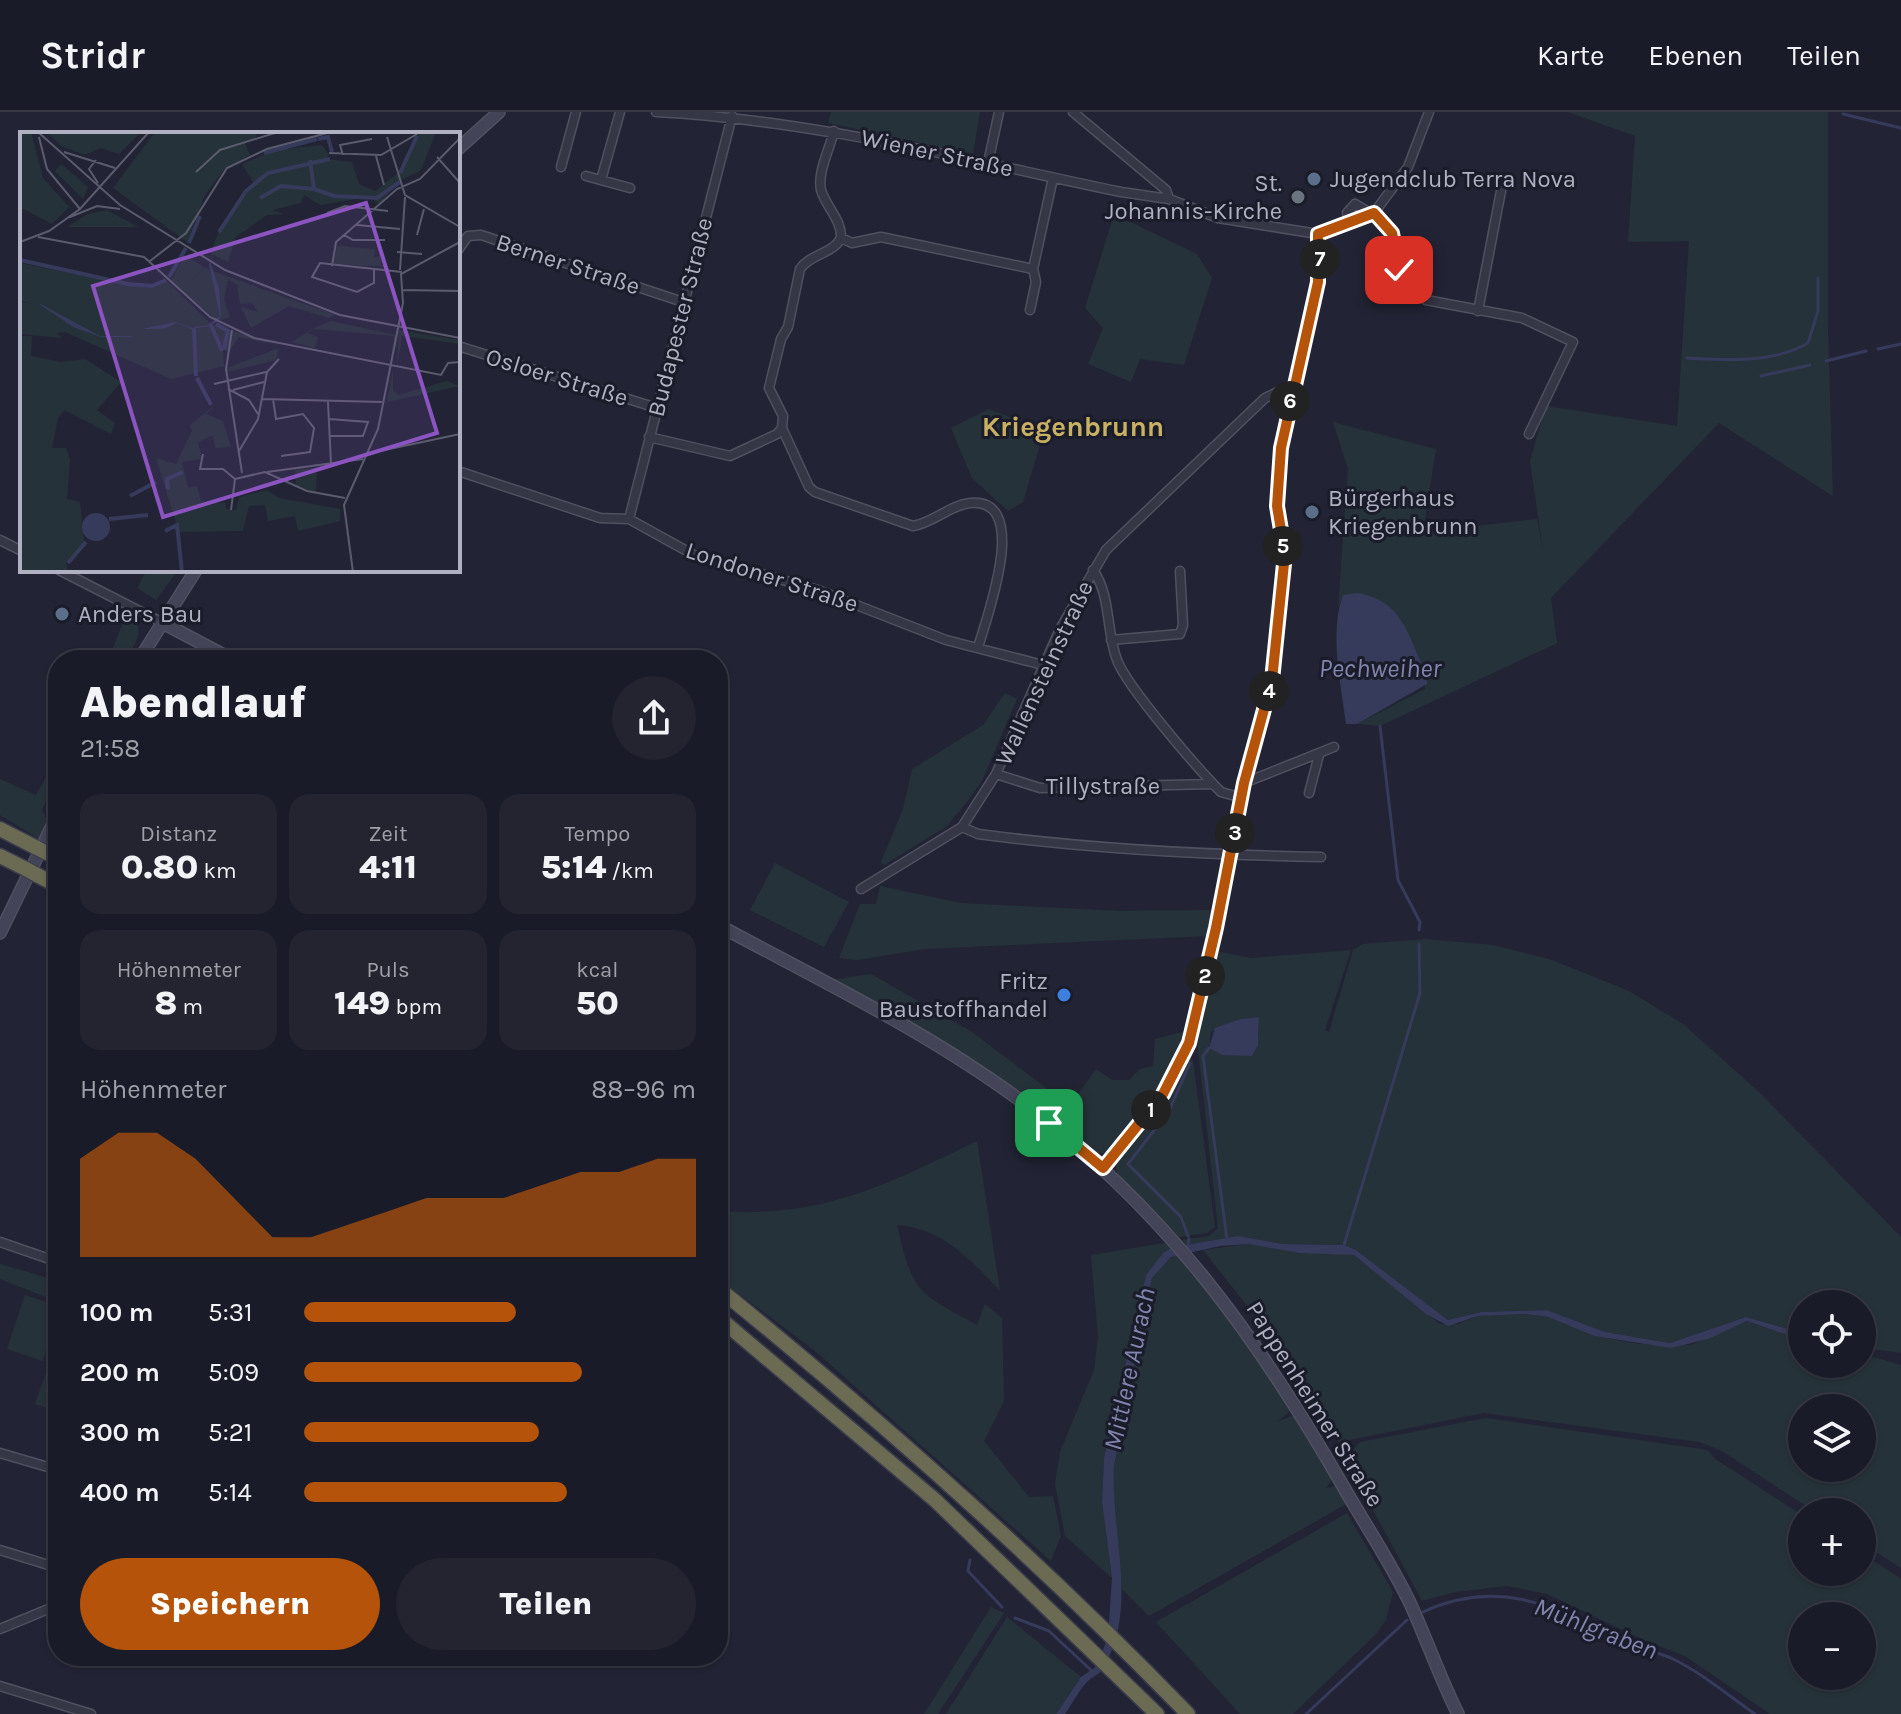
<!DOCTYPE html>
<html lang="de">
<head>
<meta charset="utf-8">
<style>
	body { margin:0; font-family:Karla,sans-serif; background:#232430; color:#f1f3f6; height:100vh; display:flex; flex-direction:column; font-size:30px; white-space:nowrap }
	* { box-sizing:border-box; margin:0 }
	p { font-size:26px; color:#9fa1a8 }
	.icon { flex:none; width:44px; height:44px; fill:none; stroke:currentColor; stroke-width:2; stroke-linecap:round; stroke-linejoin:round }
	.map { position:relative; flex:1; overflow:hidden }
	.drawer { position:absolute; left:48px; top:538px; width:680px; height:1016px; display:flex; flex-direction:column; background:#1a1b28; border-radius:32px; box-shadow:0 2px 6px #0004,0 0 0 2px #383945 }
	.drawer>* { flex:none }
	.buttons { position:absolute; left:1788px; top:1178px; display:grid; gap:16px }
	.buttons a { display:grid; place-items:center; width:88px; height:88px; border-radius:50%; background:#1a1b28; box-shadow:0 2px 6px #0004,0 0 0 2px #383945; font-size:40px }
	.pin { position:absolute; display:grid; place-items:center; width:68px; height:68px; color:#fff; margin:-34px; border-radius:16px; box-shadow:0 4px 12px #0006 }
	.km { position:absolute; width:40px; height:40px; margin:-20px; border-radius:50%; background:#222; color:#fff; font-size:22px; line-height:40px; text-align:center }
	.round { display:grid; place-items:center; flex:none; width:84px; height:84px; border-radius:42px; background:#232430 }
	.summary { display:flex; align-items:center; justify-content:space-between; height:136px; padding:0 32px }
	h1 { font-size:44px; font-weight:800; line-height:60px }
	.metrics { display:grid; grid-template-columns:repeat(3,1fr); gap:12px; height:136px; padding:8px 32px }
	.metrics div { display:grid; align-content:center; border-radius:20px; background:#232430; text-align:center }
	.metrics b { font-size:34px; font-weight:800 }
	.metrics small { font-size:22px; font-weight:400 }
	.metrics p { font-size:22px }
	.chart { height:224px; padding:16px 32px }
	.chart p { display:flex; justify-content:space-between }
	.chart svg { width:100%; height:144px; margin-top:8px; fill:#b45309; opacity:.7 }
	.primary-button { display:flex; gap:16px; margin-top:auto; padding:16px 32px }
	.primary-button a { flex:1; height:92px; border-radius:48px; background:#b45309; color:#fff; font-size:32px; font-weight:800; line-height:92px; text-align:center }
	.primary-button a+a { background:#232430; color:#f1f3f6 }
	ul { padding:0 32px; list-style:none; font-size:26px }
	li { display:grid; grid-template-columns:128px 96px 1fr; align-items:center; height:60px }
	li i { height:20px; border-radius:10px; background:#b45309 }
	header { display:flex; align-items:center; gap:48px; box-sizing:border-box; height:112px; padding:0 40px; background:#1a1b28; border-bottom:2px solid #383945 }
	header strong { font-size:38px }
	nav { display:flex; gap:44px; margin-inline-start:auto; font-size:28px }
	.map>svg:first-child { display:block }
	.green { fill:#263239; fill-rule:evenodd }
	.water { fill:#363a5b }
	.lines { fill:none; stroke-linecap:round; stroke-linejoin:round }
	.stream { stroke:#363a5b; stroke-width:3 }
	.street-casing { stroke:#4f5160; stroke-width:11 }
	.secondary-casing { stroke:#4f5160; stroke-width:14 }
	.highway-casing { stroke:#3c3e4d; stroke-width:17 }
	.street { stroke:#353646; stroke-width:8 }
	.secondary { stroke:#434458; stroke-width:11 }
	.highway { stroke:#6b6a53; stroke-width:14 }
	.highway-bridge-casing { stroke:#3c3e4d; stroke-width:17; stroke-linecap:butt }
	.highway-bridge { stroke:#6b6a53; stroke-width:14 }
	.route-casing { stroke:#fff; stroke-width:16 }
	.route { stroke:#b45309; stroke-width:10 }
	.service-dot { fill:#5c6f8a; stroke:#1a1c2a; stroke-width:3 }
	.worship-dot { fill:#6b7280; stroke:#1a1c2a; stroke-width:3 }
	.shop-dot { fill:#3f7fe0; stroke:#1a1c2a; stroke-width:3 }
	.labels { text-anchor:middle; stroke-width:6; stroke-linejoin:round; paint-order:stroke }
	.street-label { font-size:24px; fill:#afb0c2; stroke:#1a1c2a }
	.poi-label { font-size:24px; fill:#afb0c2; stroke:#1a1c2a; text-anchor:start }
	.water-label { font-size:26px; font-style:italic; fill:#8185ad; stroke:#1a1c2a }
	.quarter-label { font-size:28px; font-weight:bold; fill:#c9b164; stroke:#1a1c2a }
	.inset-river { fill:none; stroke:#363a5b; stroke-width:4 }
	.inset-road { fill:none; stroke:#5a5c6d; stroke-width:2 }
	.view { fill:#8b54c0; fill-opacity:0.15; stroke:#8b54c0; stroke-width:4 }
	.inset-edge { fill:none; stroke:#afb0c2; stroke-width:4 }
</style>
</head>
<body>
<header>
<strong>Stridr</strong>
<nav><a>Karte</a><a>Ebenen</a><a>Teilen</a></nav>
</header>
<div class="map">
<svg width="1901" height="1602" viewBox="0 0 1901 1602">
	<rect width="100%" height="100%" fill="#222435"/>
	<path class="green" d="M831 0H980L973 42 828 11Z
		M1568 0H1828V216L1833 384 1719 311 1551 486 1557 531 1380 614 1357 612 1425 577 1426 560 1343 483 1338 496 1348 357 1333 310 1436 337 1423 420 1537 407 1543 439 1530 349 1546 294 1677 314 1689 129 1628 130 1635 24Z
		M1114 102 1197 142 1212 166 1184 253 1140 247 1131 270 1088 252 1103 216 1085 196Z
		M989 297 1044 319 1023 390 1008 399 972 366 951 316Z
		M147 458H178L156 488 137 476Z
		M127 501C148 515 136 531 125 548H108Z
		M1005 581 1017 587 982 669 966 691 946 715 884 753 881 750 903 697 912 657 983 613Z
		M58 643V685L46 689 42 698 47 708 42 729 0 703V667L36 683Z
		M775 751 849 790 824 835 750 798Z
		M880 774 961 791 1119 799 1213 798 1207 824 925 837 857 848 839 846 860 792H876Z
		M1425 827 1493 833 1549 847 1629 879 1683 912 1759 980 1901 1125V1241L1862 1236V1192H1802V1221L1746 1205 1670 1231 1605 1220 1547 1198 1481 1200 1448 1208 1356 1138 1344 1133 1283 1132 1238 1124 1186 1133 1182 1128 1209 1124 1218 1116 1198 936 1199 906 1215 844 1220 840 1251 846 1351 838 1325 918 1329 920 1353 838 1363 832ZM1259 905V923L1241 942 1222 943 1209 936 1211 920 1240 907Z
		M871 862 972 920 1070 994 1096 957 1112 968H1129L1140 957 1153 954 1155 927 1182 920 1185 925C1171 970 1142 1008 1108 1041H1093L1041 998 831 868Z
		M1189 943 1193 949 1215 1115 1207 1121 1179 1125 1118 1063 1115 1053 1117 1044 1168 984Z
		M977 1029 1000 1179C970 1147 942 1116 897 1113 913 1182 917 1180 977 1213L985 1192 1002 1206 1004 1289 984 1329 1029 1385 1053 1384 1061 1424 1051 1449 815 1239 718 1166V1099C821 1107 888 1072 977 1029Z
		M1170 1130 1174 1135 1146 1163 1104 1346 1102 1390 1112 1466 1065 1424 1055 1372 1060 1340 1094 1258 1098 1225 1091 1143Z
		M1249 1132 1354 1143 1440 1212H1458L1478 1204 1526 1202 1548 1205 1594 1224 1639 1232 1691 1233 1747 1209 1802 1228V1252H1862V1242L1901 1253V1456L1862 1431V1400H1815L1722 1339 1699 1330 1484 1301 1339 1330 1331 1315 1329 1318 1248 1195 1203 1138ZM1802 1296H1862V1356H1802Z
		M1179 1142 1236 1211 1291 1298 1277 1310 1294 1303 1299 1305 1333 1366 1326 1376 1339 1374 1348 1391 1149 1504 1122 1477 1112 1386 1114 1354 1152 1165 1171 1145Z
		M0 1152 58 1169V1190L0 1167Z
		M25 1183 58 1194 43 1249 7 1237Z
		M58 1226V1300L35 1292Z
		M1486 1306 1708 1338 1715 1347 1802 1403V1460H1862V1441L1901 1467V1602H1770L1685 1544 1648 1530 1547 1482 1507 1474 1455 1480 1422 1489 1345 1346 1360 1330ZM1802 1504H1862V1564H1802Z
		M1347 1401 1393 1480 1386 1508 1376 1522 1293 1602H1240L1156 1510Z
		M991 1495 1004 1501 938 1602H924Z
		M1007 1505 1081 1565 1056 1602H946Z"/>
	<path class="water" d="M1358 481C1403 489 1407 522 1426 561L1427 572 1357 612H1346C1341 572 1329 522 1343 483Z
		M1259 905 1258 933 1252 944 1222 943 1209 936 1215 916 1240 907Z
		M1238 1124 1283 1132 1344 1133 1356 1138 1448 1208 1481 1200 1547 1198 1605 1220 1670 1231 1746 1205 1802 1221V1228L1747 1209 1708 1227 1671 1236 1594 1224 1548 1205 1526 1202 1478 1204 1448 1214 1426 1202 1354 1143 1300 1141 1249 1132 1220 1134 1171 1145 1152 1166 1114 1354C1110 1421 1139 1494 1104 1555 1100 1563 1091 1565 1086 1571 1078 1580 1072 1592 1065 1602H1056L1081 1565 1097 1554 1108 1525 1112 1466 1102 1390 1104 1346 1146 1163 1164 1140 1174 1135Z"/>
	<g class="lines">
		<path class="stream" d="M1843 2 1901 16
			M1878 237 1901 232
			M1687 246C1726 248 1772 252 1808 231L1818 199V166
			M1826 249 1866 239
			M1761 264 1810 253
			M1380 614 1398 768 1420 810 1419 818
			M1209 936 1203 944 1227 1128
			M1188 1124 1181 1105 1128 1052 1169 999 1190 951
			M1188 1132 1189 1127
			M1344 1133 1420 881 1419 832
			M970 1448 968 1459 1002 1495
			M1423 1500C1501 1464 1556 1496 1627 1530 1642 1537 1658 1540 1673 1547 1702 1561 1729 1584 1755 1602
			M1015 1506 1049 1519 1093 1560
			M1306 1602 1407 1508"/>
		<defs>
			<path id="street" d="M656 0C814 8 967 48 1121 80L1169 87 1218 106 1318 122 1374 101 1408 55 1429 0
				M1073 0 1166 78 1169 87
				M834 19C830 36 817 61 821 78 826 95 842 108 841 126
				M988 51 999 0
				M561 55 576 0
				M586 64 630 76
				M601 68 620 0
				M1374 101 1392 121 1399 158 1426 188 1522 206 1573 230 1529 322
				M1349 111 1347 101 1355 92 1372 102
				M458 138 468 124 481 123 683 190
				M1030 198 1036 170 1033 157 1053 66
				M1478 199 1501 79
				M458 234 657 296
				M649 325 730 344 777 322 782 316
				M458 359 600 406 629 407 694 443 818 478 946 528 1043 553
				M629 407 732 4
				M0 428 22 439
				M59 458 163 511
				M1093 458C1111 483 1106 519 1117 548 1127 575 1198 657 1221 680L1242 686
				M1111 528 1180 522 1183 513 1180 459
				M978 536C985 509 1033 385 970 391 950 393 933 411 913 414L815 380 809 375 782 316 783 304 769 276 781 227 788 215 800 157C810 142 833 142 841 126L852 131 881 125 1033 157
				M996 662 1040 676 1213 672
				M1244 671 1334 635
				M1309 681 1319 643
				M962 715 978 722C1092 737 1207 743 1321 745
				M861 777 962 715 996 662 1060 517 1106 438 1265 286 1293 273
				M1103 1056 1163 982 1189 931 1216 816 1244 671 1272 568 1285 442 1277 394 1281 336 1318 170V122
				M0 1130 58 1150
				M0 1341 58 1358
				M0 1438 58 1456
				M0 1517 58 1493
				M0 1574 91 1602"/>
			<path id="secondary" d="M458 37 499 0
				M163 511 233 548
				M139 548 196 458
				M718 813C820 868 928 920 1021 989 1167 1098 1258 1225 1347 1381 1368 1417 1392 1453 1410 1491 1427 1528 1440 1566 1458 1602
				M0 821 58 702"/>
			<path id="highway" d="M0 717 37 736
				M0 744 26 757
				M37 763 58 774
				M718 1176C883 1310 1040 1449 1188 1602
				M718 1205 935 1388 1157 1602"/>
		</defs>
		<use href="#street" class="street-casing"/>
		<use href="#secondary" class="secondary-casing"/>
		<use href="#highway" class="highway-casing"/>
		<use href="#street" class="street"/>
		<use href="#secondary" class="secondary"/>
		<use href="#highway" class="highway"/>
		<defs>
			<path id="highway-bridge" d="M37 736 49 742
				M26 757 37 763"/>
		</defs>
		<use href="#highway-bridge" class="highway-bridge-casing"/>
		<use href="#highway-bridge" class="highway-bridge"/>
	</g>
	<g class="lines">
		<defs>
			<path id="route" d="M1049 1011 1103 1056 1163 982 1189 931 1216 816 1244 671 1272 568 1285 442 1277 394 1281 336 1318 170V122L1374 101 1392 121 1399 158"/>
		</defs>
		<use href="#route" class="route-casing"/>
		<use href="#route" class="route"/>
	</g>
	<g class="service-dot">
		<circle cx="1314" cy="67" r="8"/>
		<circle cx="1312" cy="400" r="8"/>
		<circle cx="62" cy="502" r="8"/>
	</g>
	<circle class="worship-dot" cx="1298" cy="85" r="8"/>
	<circle class="shop-dot" cx="1064" cy="883" r="8"/>
	<g class="labels">
		<g class="street-label">
			<text transform="translate(937 41) rotate(12)" y="8">Wiener Straße</text>
			<text transform="translate(568 152) rotate(18)" y="8">Berner Straße</text>
			<text transform="translate(680 205) rotate(-76)" y="8">Budapester Straße</text>
			<text transform="translate(557 265) rotate(17)" y="8">Osloer Straße</text>
			<text transform="translate(772 465) rotate(18)" y="8">Londoner Straße</text>
			<text transform="translate(1044 561) rotate(-65)" y="8">Wallensteinstraße</text>
			<text x="1103" y="682">Tillystraße</text>
			<text transform="translate(1315 1292) rotate(58)" y="8">Pappenheimer Straße</text>
		</g>
		<g class="poi-label">
			<text x="1330" y="75">Jugendclub Terra Nova</text>
			<text x="1282" y="79" text-anchor="end">St.<tspan x="1282" dy="28">Johannis-Kirche</tspan></text>
			<text x="1328" y="394">Bürgerhaus<tspan x="1328" dy="28">Kriegenbrunn</tspan></text>
			<text x="78" y="510">Anders Bau</text>
			<text x="1048" y="877" text-anchor="end">Fritz<tspan x="1048" dy="28">Baustoffhandel</tspan></text>
		</g>
		<g class="water-label">
			<text x="1380" y="565">Pechweiher</text>
			<text transform="translate(1129 1257) rotate(-78)" y="9">Mittlere Aurach</text>
			<text transform="translate(1596 1516) rotate(21)" y="9">Mühlgraben</text>
		</g>
		<g class="quarter-label">
			<text x="1073" y="324">Kriegenbrunn</text>
		</g>
	</g>
	<g transform="translate(20 20)">
		<rect width="440" height="440" fill="#222435"/>
		<path d="M0 0H11L23 46 49 75 32 92 0 75ZM26 0H121L99 22 81 16 65 23 41 14ZM135 0H236V6L225 11 230 23 204 38 185 63 167 110 93 56ZM397 0H416L401 38 379 49 359 72 349 65 300 73 284 63 281 71 252 78 264 82 247 83 216 105 208 130 190 121 202 92 233 50 222 32 255 18 302 13 309 23 305 27 332 30 339 52 355 59 382 38ZM41 32 68 55 63 67 35 39ZM87 78 118 95H47L68 82ZM317 114 355 117 354 126 361 123V133L373 135 314 132ZM164 123 184 135 174 146 185 135 191 138 199 167 192 139 316 183 309 186 269 174 231 196 221 175 238 180 232 171 220 172 217 153 208 147 204 168 210 185 197 189 151 149ZM0 131 107 153 129 156 147 149 191 192 259 213 219 205 209 219 203 218 204 234 151 247 45 200 37 201 42 206 0 202V170L15 172 0 169ZM311 189 376 203 371 229 374 204 294 197 287 201 298 205 295 216 272 210 296 195ZM379 198 440 208V212L382 204 377 235ZM0 204H12L11 224 41 230 65 227 101 250 77 278 95 291 91 302 44 278 38 286 32 316H46L50 328 47 367 60 370 64 411 46 431 48 440H0ZM259 216 256 228 207 240V236ZM373 238V259L379 263 427 249 440 254 367 270ZM195 273 186 282 203 289 211 315 195 316 193 303 178 310 182 327 162 330 168 356 177 354 181 369 205 371 206 377 216 378 219 365 247 358 259 366 320 377V389L278 399 275 384 248 389 245 373 229 374 223 399 159 400 136 326 156 332 172 299 170 293ZM297 336 296 361 276 353 275 338Z" fill="#263239"/>
		<path d="M202 95 190 130 199 156 201 184 198 189 189 194 172 197 156 191 151 194 142 197H122L111 205H81L53 195 19 172 0 170 21 172 80 204H112L122 197 155 190 172 196 188 193 200 184 189 132ZM62 395a14 14 0 1 1 28 0a14 14 0 1 1-28 0Z" fill="#363a5b"/>
		<path class="inset-river" d="M298 7 308 5 312 20M244 21 297 7M290 28 294 57 314 64 357 66 380 50M380 41 397 4M240 66 261 54 294 57M199 100 226 59 248 41 310 27M169 111 180 84M0 128 108 152 132 154 146 148M149 145 166 116M196 192 208 199 204 217M191 193 202 219M174 197 176 244M177 246 191 273M148 357 147 347 163 340M110 364 136 350M89 387 128 383M145 399 157 393 162 440M48 431 66 410"/>
		<path class="inset-road" d="M18 0 100 73 205 138 320 183 440 206M19 5 27 37 60 77M367 5 385 63 440 95M44 20 95 36M309 21 361 23 397 2M323 23 320 13 352 7M356 24 364 53M417 25 440 51M76 28 69 37 78 51M176 40 200 18 258 0M307 81 325 74 368 79M50 85 77 74 100 77M337 93 380 97M324 103 333 108H365M397 103 404 77M18 105 124 125 190 185 234 206 421 243 428 231 440 230M0 110 29 99 60 77 129 0M377 120 402 122M130 129 166 101 207 36 247 17 311 0M312 134 316 110 377 57 400 47 440 6M354 138V151L337 160 292 145 300 131 382 140M380 138 385 65M382 158 440 159M212 198 206 237 222 341M194 252 246 240M208 257 229 268 238 282M213 258 244 250M242 267 362 270M253 267 256 287 283 282 294 296 290 320 261 324M308 270 311 332M309 287 348 290 343 304H310M219 319 238 287 247 240 259 227M183 322 180 337H203L215 347M346 322 440 302M247 340 343 327M215 347 245 340 287 359 325 366M211 378 215 347M333 440 324 373 358 297 383 171 381 142 440 110"/>
		<path class="view" d="M346 71 417 301 143 385 73 154Z"/>
		<rect width="440" height="440" class="inset-edge"/>
	</g>
</svg>
<div class="buttons">
<a><svg class="icon" aria-label="locate" viewBox="0 0 24 24"><circle cx="12" cy="12" r="6"/><path d="M12 2v4M12 18v4M2 12h4M18 12h4"/></svg></a>
<a><svg class="icon" aria-label="layers" viewBox="0 0 24 24"><path d="M12 4l9 5-9 5-9-5zM3 14l9 5 9-5"/></svg></a>
<a>+</a>
<a>−</a>
</div>
<div class="pin" style="left:1049px;top:1011px;background:#1e9e55"><svg class="icon" aria-label="arrive" viewBox="0 0 24 24"><path d="M6 21V4h12l-3 4 3 4H6"/></svg></div>
<div class="pin" style="left:1399px;top:158px;background:#d93025"><svg class="icon" aria-label="check" viewBox="0 0 24 24"><path d="M5 12l5 5 9-10"/></svg></div>
<b class="km" style="left:1151px;top:998px">1</b>
<b class="km" style="left:1205px;top:864px">2</b>
<b class="km" style="left:1235px;top:721px">3</b>
<b class="km" style="left:1269px;top:579px">4</b>
<b class="km" style="left:1283px;top:434px">5</b>
<b class="km" style="left:1290px;top:289px">6</b>
<b class="km" style="left:1320px;top:147px">7</b>
<section class="drawer">
<div class="summary"><div><h1>Abendlauf</h1><p>21:58</p></div><a class="round"><svg class="icon" aria-label="share" viewBox="0 0 24 24"><path d="M12 15V3M7 8l5-5 5 5M5 13v7h14v-7"/></svg></a></div>
<div class="metrics">
<div><p>Distanz</p><b>0.80<small> km</small></b></div>
<div><p>Zeit</p><b>4:11</b></div>
<div><p>Tempo</p><b>5:14<small> /km</small></b></div>
</div>
<div class="metrics">
<div><p>Höhenmeter</p><b>8<small> m</small></b></div>
<div><p>Puls</p><b>149<small> bpm</small></b></div>
<div><p>kcal</p><b>50</b></div>
</div>
<div class="chart"><p><span>Höhenmeter</span>88–96 m</p>
<svg viewBox="0 0 160 44" preserveAspectRatio="none"><path d="M0 44V14L10 6L20 6L30 14L40 26L50 38L60 38L70 34L80 30L90 26L100 26L110 26L120 22L130 18L140 18L150 14L160 14V44z"/></svg>
</div>
<ul>
<li><b>100 m</b>5:31<i style="width:54%"></i></li>
<li><b>200 m</b>5:09<i style="width:71%"></i></li>
<li><b>300 m</b>5:21<i style="width:60%"></i></li>
<li><b>400 m</b>5:14<i style="width:67%"></i></li>
</ul>
<div class="primary-button"><a>Speichern</a><a>Teilen</a></div>
</section>
</div>
</body>
</html>
